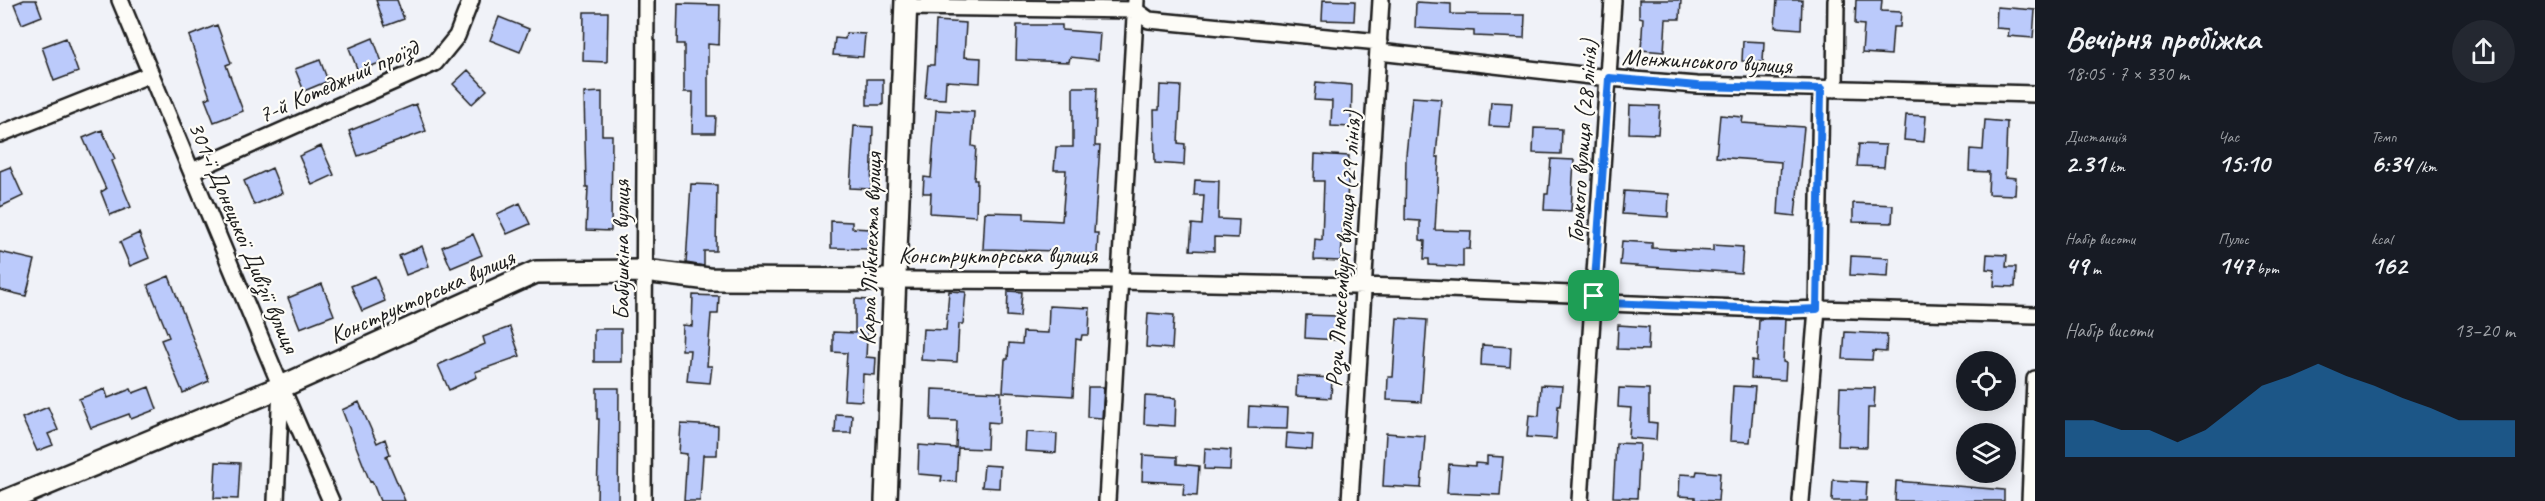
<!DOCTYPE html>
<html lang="uk">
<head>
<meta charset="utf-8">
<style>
	body { margin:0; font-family:Caveat,sans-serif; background:#242831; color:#f1f3f6; height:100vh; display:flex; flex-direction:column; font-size:22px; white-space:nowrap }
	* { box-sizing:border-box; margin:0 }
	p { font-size:20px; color:#9ea1a6 }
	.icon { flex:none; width:33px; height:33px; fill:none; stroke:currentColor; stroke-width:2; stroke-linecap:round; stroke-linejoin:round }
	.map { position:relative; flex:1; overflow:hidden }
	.side { display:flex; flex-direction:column; background:#171b24; width:510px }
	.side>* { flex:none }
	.tools { position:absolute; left:1956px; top:351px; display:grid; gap:12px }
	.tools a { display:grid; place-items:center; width:60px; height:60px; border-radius:50%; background:#171b24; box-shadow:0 3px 15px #0003; font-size:30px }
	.pin { position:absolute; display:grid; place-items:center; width:51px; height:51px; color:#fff; margin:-26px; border-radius:12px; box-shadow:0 3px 9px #0006 }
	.round { display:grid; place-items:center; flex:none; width:63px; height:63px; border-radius:32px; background:#242831 }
	.head { display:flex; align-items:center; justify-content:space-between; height:102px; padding:0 30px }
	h1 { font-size:33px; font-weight:600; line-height:45px }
	.metrics { display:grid; grid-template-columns:repeat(3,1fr); gap:9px; height:102px; padding:6px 30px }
	.metrics div { display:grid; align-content:center }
	.metrics b { font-size:26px; font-weight:600 }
	.metrics small { font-size:16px; font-weight:400 }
	.metrics p { font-size:16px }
	.chart { height:168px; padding:12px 30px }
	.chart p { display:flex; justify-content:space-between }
	.chart svg { width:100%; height:108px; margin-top:6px; fill:#1f6fb2; opacity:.7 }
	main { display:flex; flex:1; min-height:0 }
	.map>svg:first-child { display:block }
	.building { fill:#bbcafb; stroke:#1c1c1c; stroke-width:1.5 }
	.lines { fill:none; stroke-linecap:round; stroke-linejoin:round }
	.street-casing { stroke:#1c1c1c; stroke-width:20 }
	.secondary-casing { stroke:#1c1c1c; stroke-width:26 }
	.street { stroke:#fdfcf7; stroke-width:15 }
	.secondary { stroke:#fdfcf7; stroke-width:21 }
	.route-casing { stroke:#fff; stroke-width:12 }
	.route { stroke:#1a73e8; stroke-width:8 }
	.labels { text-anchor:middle; stroke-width:4.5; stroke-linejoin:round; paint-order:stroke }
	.street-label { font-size:24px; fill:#1c1c1c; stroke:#fdfcf7 }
</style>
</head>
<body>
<main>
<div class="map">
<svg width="2035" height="501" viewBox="0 0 2035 501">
	<rect width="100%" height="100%" fill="#f0f2f8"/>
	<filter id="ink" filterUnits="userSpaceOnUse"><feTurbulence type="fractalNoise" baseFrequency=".0167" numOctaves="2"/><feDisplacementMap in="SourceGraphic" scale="12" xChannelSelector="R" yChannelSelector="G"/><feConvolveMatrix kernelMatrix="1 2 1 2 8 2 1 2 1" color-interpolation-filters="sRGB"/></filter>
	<g filter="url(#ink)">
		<path class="building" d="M24 0H36L42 16 22 24 14 4Z
			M376 0H397L404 19 385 26Z
			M1323 0 1355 1 1354 21 1322 20Z
			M1639 0H1681L1680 19H1666L1664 52 1641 50 1643 18 1639 17Z
			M1777 0H1802L1801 29 1775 27Z
			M1856 0H1882L1881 11 1901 12 1900 27H1893L1891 55 1862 53 1864 25 1855 24Z
			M1416 2 1451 4V14L1525 15 1524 38 1474 36V31L1415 28Z
			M678 4 720 5 719 45 708 44V116H716L715 133H692L693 92H684V44H677Z
			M1997 7 2035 10 2033 38 2008 36 2009 29 1996 28Z
			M584 12H608L607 62 583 61Z
			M499 17 529 29 520 52 490 40Z
			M936 21 966 23 964 57 981 58 980 83 946 81 945 99 925 98 928 65H934Z
			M217 25 231 63 226 65 243 111 214 122 205 99 210 97 189 36Z
			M1017 25H1062V30L1100 33 1098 60 1070 57 1069 62 1016 60Z
			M846 33 865 34 863 57 833 55 835 38 845 39Z
			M66 38 78 72 54 81 42 47Z
			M373 38 382 62 358 71 349 48Z
			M1743 41 1764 42 1763 62 1742 61Z
			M320 60 328 81 304 91 295 69Z
			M468 70 487 90 472 104 453 84Z
			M867 79H883V105H867Z
			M1316 82 1352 85 1351 127 1331 126 1332 101 1314 100Z
			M1160 85 1181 86 1178 143 1185 144 1184 165 1155 163 1154 110H1159Z
			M1073 87H1097L1095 146H1100L1094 233H1098L1097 255 1058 253V251L983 249 985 212 1024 213V219L1062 221 1066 170H1054L1056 147H1073Z
			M602 92V135H612L611 231 586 230 588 187H586L584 93Z
			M1412 97 1441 99 1436 157H1439L1435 230 1471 231 1470 249H1463V267L1429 265V259H1424L1425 241 1420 240V221L1405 220 1406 155Z
			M1491 102 1512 103 1510 127 1489 126Z
			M416 104 426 131 358 156 349 131Z
			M1630 105 1660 106 1658 134 1629 133Z
			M936 110 974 112 972 146 976 147 974 180H977L976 216 930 213 931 193H923L924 177 931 178Z
			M1720 115 1743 117 1742 123 1804 127 1795 216 1778 214 1781 162 1716 157Z
			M1906 115 1926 116 1924 142 1904 140Z
			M1985 120 2007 122 2005 177 2016 178 2015 195 1988 194 1989 172 1969 171 1970 149 1983 150Z
			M854 126 873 127 871 189 850 188Z
			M1534 128 1562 129 1561 154 1533 153Z
			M102 130 115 159 112 161 131 207 110 215 101 192 106 189 83 138Z
			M1859 144 1886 145 1884 167 1857 166Z
			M321 146 334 175 312 185 299 156Z
			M1315 154 1349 156 1346 225H1343L1341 261 1314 260 1315 239 1322 240 1324 181H1314Z
			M1551 159 1574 160 1571 211 1544 210 1545 194H1548Z
			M10 167 23 196 0 207V171Z
			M272 168 282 193 254 205 244 181Z
			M1195 180 1219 181 1218 219 1239 220 1238 238 1214 237V251L1190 250 1192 224 1202 225 1204 195H1194Z
			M691 184 717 185 716 251H704V266L686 263Z
			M1624 191 1669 194 1668 217 1622 214Z
			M520 203 530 224 507 234 497 214Z
			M1853 203 1893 205 1892 223 1853 222Z
			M831 221 852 222V228L870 229 869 249 831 248Z
			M139 233 149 258 130 266 120 242Z
			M473 234 482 255 451 268 442 247Z
			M1622 241 1652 243V248L1713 251V245L1743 247 1741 273 1620 265Z
			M422 246 429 266 406 275 399 256Z
			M0 252 35 260 26 296 0 290Z
			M1987 254 2007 255 2006 267H2016L2015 287 1994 286 1995 270 1986 269Z
			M1851 256 1889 258 1888 277 1850 275Z
			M169 276 209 381 183 393 161 340 169 337 148 285Z
			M375 276 385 301 362 311 351 286Z
			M322 284 334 315 300 328 288 298Z
			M949 291 966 292 963 324H959L957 362 921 360 923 329 946 330Z
			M1008 291 1022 292 1020 317 1007 316Z
			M693 295 719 296 718 314H711L707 366H712L710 383 687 381 690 350H682L683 325 692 326Z
			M855 299 869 300 866 357 876 358 875 375 863 374 862 401 844 400 847 353 833 352V332L855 333Z
			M1049 306 1090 308 1089 335H1082L1081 340 1076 339 1073 396 1003 392 1005 359H1008L1009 343 1022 344 1023 332 1048 333Z
			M1148 313 1174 315 1172 349 1146 347Z
			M1306 315 1338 316 1337 340 1305 338Z
			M1397 318 1427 320 1421 402 1387 400 1388 377H1393Z
			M1759 319H1785L1783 362 1786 363 1785 380 1751 378 1752 360 1757 361Z
			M1618 325 1649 327 1648 350 1617 349Z
			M510 327 520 356 475 372 477 377 449 390 438 365 485 344 483 337Z
			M594 329H621V362H594Z
			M1845 332 1887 334 1886 352 1873 351 1872 360 1843 359Z
			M1482 345 1511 347 1510 367 1481 365Z
			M1297 376 1332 378 1331 398 1296 396Z
			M1541 385 1562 386 1560 406H1558L1556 439 1527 437 1529 415 1539 416Z
			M1733 386 1755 387 1750 442 1730 441Z
			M149 387 157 409 131 419 129 414 91 428 79 399 105 389 108 398 131 389 133 393Z
			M1088 387H1104L1102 418 1087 417Z
			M1840 387 1875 388 1874 408H1868L1867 447 1838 446Z
			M597 388H619L618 501H597L599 419H597Z
			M1619 388 1649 389V422L1657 423 1656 440 1629 438 1631 408 1618 407Z
			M932 389 1001 392 1000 423 988 422 987 449 958 448 956 482 941 481 942 476 918 474 919 445 956 448 957 421 931 420Z
			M1145 396 1176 398 1175 426 1144 424Z
			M359 402 377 443 385 439 390 454 386 456 405 501H380L372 481 370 482 342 410Z
			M1249 406 1288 408 1287 429 1248 428Z
			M48 407 58 430 48 434 53 445 37 451 22 418Z
			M836 414 852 415 851 433H835Z
			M681 424 718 426 717 455H703L700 501H684L687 454 679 453Z
			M1026 432 1057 434 1056 453 1025 451Z
			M1287 433 1313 435 1312 450 1286 448Z
			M1386 433 1425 436 1421 488 1383 486Z
			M1616 443 1640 444 1637 498 1613 497Z
			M1205 448 1231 450 1230 470 1204 469Z
			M1143 455 1177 457V464L1199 466 1197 496 1183 495 1184 483 1142 481Z
			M1487 456 1503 457 1500 495 1447 493 1449 464 1475 466V463L1487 464Z
			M216 462 240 463 238 499 214 498Z
			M984 465 1000 466 999 488 982 487Z
			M1697 471 1720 473 1718 501 1695 500V497L1679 496 1680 474 1696 475Z
			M1833 480 1867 482 1866 501H1832Z
			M1896 481 2004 490V501H1895Z"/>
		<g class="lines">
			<defs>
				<path id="street" d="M120 0 281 387 276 501
					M906 7 1135 10 1149 20 1379 42
					M1379 52 1609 78 1697 85 2035 94
					M1835 89 1836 0
					M0 134 151 74
					M192 171 435 63 457 36 471 0
					M895 280 1120 281 1399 287 1594 295 1606 303 1792 310 1817 309 2035 315
					M283 391 331 501
					M643 501 646 0
					M1107 501 1136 0
					M1350 501 1381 0
					M1580 501 1613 0
					M1801 501 1817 309 1821 89
					M2030 501 2035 379"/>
				<path id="secondary" d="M6 501 281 387 536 272 644 271 709 279 895 280
					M886 501 906 0"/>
			</defs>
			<use href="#street" class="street-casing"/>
			<use href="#secondary" class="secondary-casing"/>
			<use href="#street" class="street"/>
			<use href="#secondary" class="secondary"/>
		</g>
	</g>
	<g class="lines" filter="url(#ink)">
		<defs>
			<path id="route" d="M1609 78 1697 86 1821 89 1817 309 1792 310 1606 303 1594 296Z"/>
		</defs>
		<use href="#route" class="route-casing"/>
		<use href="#route" class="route"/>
	</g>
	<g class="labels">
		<g class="street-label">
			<text transform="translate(1707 61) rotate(3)" y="8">Менжинського вулиця</text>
			<text transform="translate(338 81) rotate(-24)" y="8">7-й Котеджний проїзд</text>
			<text transform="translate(1582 141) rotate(-86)" y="8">Горького вулиця (28 лiнiя)</text>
			<text transform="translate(244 237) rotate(67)" y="8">301-ї Донецької Дивізії вулиця</text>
			<text transform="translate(870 249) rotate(-88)" y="8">Карла Лібкнехта вулиця</text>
			<text transform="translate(1343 249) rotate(-86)" y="8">Рози Люксембург вулиця (29 лiнiя)</text>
			<text transform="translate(621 250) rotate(-90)" y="8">Бабушкіна вулиця</text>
			<text x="998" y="263">Конструкторська вулиця</text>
			<text transform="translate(422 296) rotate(-24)" y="8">Конструкторська вулиця</text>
		</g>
	</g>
</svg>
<div class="tools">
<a><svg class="icon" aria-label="locate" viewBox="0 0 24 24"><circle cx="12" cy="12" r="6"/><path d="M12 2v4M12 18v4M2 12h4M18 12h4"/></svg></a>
<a><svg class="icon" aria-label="layers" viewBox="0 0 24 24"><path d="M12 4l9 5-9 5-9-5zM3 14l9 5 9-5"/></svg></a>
</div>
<div class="pin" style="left:1594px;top:296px;background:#1e9e55"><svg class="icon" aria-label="arrive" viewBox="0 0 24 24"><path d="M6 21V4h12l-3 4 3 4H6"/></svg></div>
</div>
<section class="side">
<div class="head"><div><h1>Вечірня пробіжка</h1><p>18:05 · 7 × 330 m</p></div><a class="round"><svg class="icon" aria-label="share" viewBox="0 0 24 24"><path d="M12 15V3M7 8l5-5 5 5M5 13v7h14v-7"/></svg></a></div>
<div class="metrics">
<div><p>Дистанція</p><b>2.31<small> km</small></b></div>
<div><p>Час</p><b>15:10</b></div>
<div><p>Темп</p><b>6:34<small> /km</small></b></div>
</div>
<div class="metrics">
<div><p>Набір висоти</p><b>49<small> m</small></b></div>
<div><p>Пульс</p><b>147<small> bpm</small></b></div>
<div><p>kcal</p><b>162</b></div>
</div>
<div class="chart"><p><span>Набір висоти</span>13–20 m</p>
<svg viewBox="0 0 160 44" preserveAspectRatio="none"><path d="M0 44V29L10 29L20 33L30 33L40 38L50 33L60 24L70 15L80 11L90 6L100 11L110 15L120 20L130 24L140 29L150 29L160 29V44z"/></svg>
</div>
</section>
</main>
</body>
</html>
